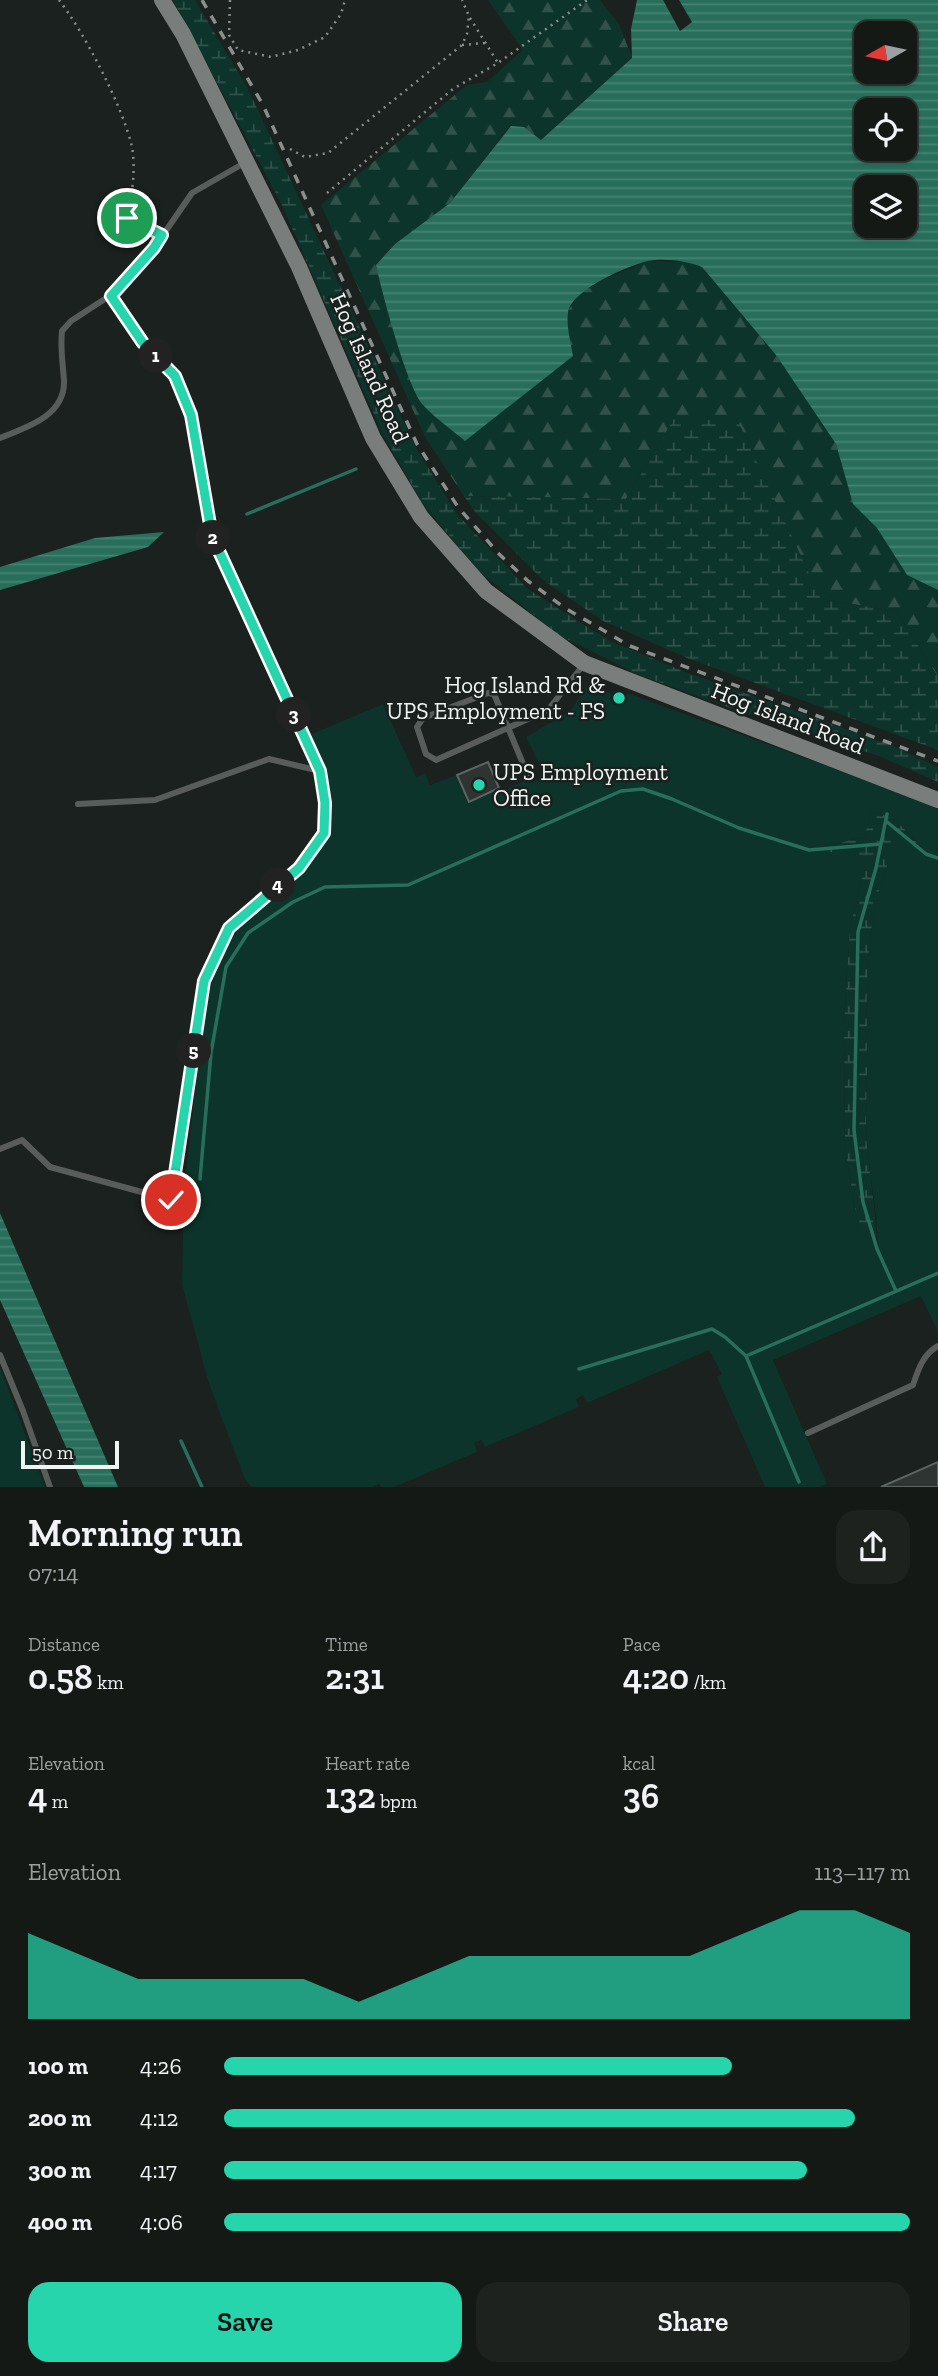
<!DOCTYPE html>
<html lang="en">
<head>
<meta charset="utf-8">
<style>
	body { margin:0; font-family:"Zilla Slab",serif; background:#1d221f; color:#f1f3f6; height:100vh; display:flex; flex-direction:column; font-size:26px; white-space:nowrap }
	* { box-sizing:border-box; margin:0 }
	p { font-size:23px; color:#9da0a1 }
	.icon { flex:none; width:38px; height:38px; fill:none; stroke:currentColor; stroke-width:2; stroke-linecap:round; stroke-linejoin:round }
	.map { position:relative; height:1487px; overflow:hidden }
	.side { display:flex; flex-direction:column; background:#141916; flex:1 }
	.side>* { flex:none }
	.needle { width:46px; rotate:261deg }
	.tools { position:absolute; left:854px; top:21px; display:grid; gap:14px }
	.tools a { display:grid; place-items:center; width:63px; height:63px; border-radius:14px; background:#141916; box-shadow:0 2px 5px #0004,0 0 0 2px #333835; font-size:35px }
	.scale { position:absolute; left:21px; bottom:18px; width:98px; box-sizing:border-box; padding-left:7px; border:4px solid #f0f5f3; border-top:0; font-size:19px; line-height:24px; white-space:nowrap; color:#f0f5f3; -webkit-text-stroke:5px #1a211e; paint-order:stroke }
	.pin { position:absolute; display:grid; place-items:center; width:60px; height:60px; color:#fff; margin:-30px; border:4px solid #fff; border-radius:50%; box-shadow:0 2px 7px #0007 }
	.km { position:absolute; width:35px; height:35px; margin:-18px; border-radius:50%; background:#222; color:#fff; font-size:19px; line-height:35px; text-align:center }
	.round { display:grid; place-items:center; flex:none; width:74px; height:74px; border-radius:21px; background:#1d221f }
	.overview { display:flex; align-items:center; justify-content:space-between; height:119px; padding:0 28px }
	h1 { font-size:38px; font-weight:600; line-height:52px }
	.metrics { display:grid; grid-template-columns:repeat(3,1fr); gap:10px; height:119px; padding:7px 28px }
	.metrics div { display:grid; align-content:center }
	.metrics b { font-size:35px; font-weight:600 }
	.metrics small { font-size:19px; font-weight:400 }
	.metrics p { font-size:19px }
	.chart { height:196px; padding:14px 28px }
	.chart p { display:flex; justify-content:space-between }
	.chart svg { width:100%; height:126px; margin-top:7px; fill:#27d5ad; opacity:.7 }
	.action { display:flex; gap:14px; margin-top:auto; padding:14px 28px }
	.action a { flex:1; height:80px; border-radius:21px; background:#27d5ad; color:#111; font-size:28px; font-weight:600; line-height:80px; text-align:center }
	.action a+a { background:#1d221f; color:#f1f3f6 }
	ul { padding:0 28px; list-style:none; font-size:23px }
	li { display:grid; grid-template-columns:112px 84px 1fr; align-items:center; height:52px }
	li i { height:18px; border-radius:9px; background:#27d5ad }
	.map>svg:first-child { display:block }
	.grass { fill:#0c342a; fill-rule:evenodd }
	.forest { fill:url(#forest-firs) }
	.wetland { fill:url(#wetland-marsh) }
	.water { fill:url(#water-rules); fill-rule:evenodd }
	.pier { fill:#1a211e }
	.lines { fill:none; stroke-linecap:round; stroke-linejoin:round }
	.stream { stroke:#276e5b; stroke-width:3.5 }
	.building { fill:#2e3432; stroke:#5d6562; stroke-width:2 }
	.path { stroke:#888e8c; stroke-width:2.5; stroke-dasharray:2 5; stroke-linecap:butt }
	.lane { stroke:#585c5a; stroke-width:6 }
	.secondary { stroke:#797e7c; stroke-width:16 }
	.rail { stroke:#898f8d; stroke-width:3.5; stroke-dasharray:9 9; stroke-linecap:butt }
	.route-casing { stroke:#fff; stroke-width:14 }
	.route { stroke:#27d5ad; stroke-width:9 }
	.poi-dot { fill:#27d5ad; stroke:#1a211e; stroke-width:2.5 }
	.labels { text-anchor:middle; stroke-width:5; stroke-linejoin:round; paint-order:stroke }
	.street-label { font-size:23px; fill:#f0f5f3; stroke:#1a211e }
	.poi-label { font-size:23px; fill:#f0f5f3; stroke:#1a211e; text-anchor:end }
</style>
</head>
<body>
<div class="map">
<svg width="938" height="1487" viewBox="0 0 938 1487">
	<defs>
		<pattern id="forest-firs" width="22" height="20" patternUnits="userSpaceOnUse" patternTransform="scale(1.75)"><rect width="22" height="20" fill="#0c342a"/><path d="M5 1l3.5 6h-7zM16 11l3.5 6h-7z" fill="#305249"/></pattern>
		<pattern id="wetland-marsh" width="20" height="14" patternUnits="userSpaceOnUse" patternTransform="scale(1.75)"><rect width="20" height="14" fill="#0c342a"/><path d="M1 5h8M5 5V1M11 12h8M15 12V8" fill="none" stroke="#305249"/></pattern>
		<pattern id="water-rules" width="6" height="5" patternUnits="userSpaceOnUse" patternTransform="scale(1.75)"><rect width="6" height="5" fill="#276e5b"/><path d="M0 2.5h6" fill="none" stroke="#478373"/></pattern>
	</defs>
	<rect width="100%" height="100%" fill="#1a211e"/>
	<path class="grass" d="M588 685 612 694V697L624 702 627 693 912 797 938 809V1332L921 1296 773 1360 827 1484 820 1487H765L717 1377 722 1374 709 1350 587 1403 583 1395 576 1399 579 1407 485 1447 482 1440 474 1443 477 1452 394 1487H381L379 1484 373 1487H251L244 1477 209 1384 182 1284 184 1188 205 1006 221 953 247 918 290 885 314 860 331 823 327 784 307 736 383 704 416 777 425 773 430 785 457 775 469 802 499 789 501 792 525 780 531 783 539 779 542 769 526 737 570 711ZM872 812C897 815 909 834 925 852L898 842C862 905 867 996 867 1067 867 1094 865 1121 867 1147 870 1181 879 1215 877 1248L858 1227 845 1148 844 1024 850 928 865 866 862 855 812 849 864 837Z
		M0 1367 45 1487H0Z"/>
	<path class="forest" d="M488 0H600L619 24 632 58 541 140 524 127 510 126 450 203 395 244 383 296 411 380 421 403 465 441 567 312 580 293 608 277 649 261 689 262 702 267 776 355 836 444 853 504 877 528 907 575 938 590V677L896 611 821 599 789 534 674 419 626 499 464 496 425 437 321 205 467 85 487 82 523 50Z"/>
	<path class="wetland" d="M173 0H195L248 89 416 448 457 514 528 589 610 641 688 673 893 746 938 767V782L879 756 747 714 637 674 559 635 479 571 423 504 383 435 281 203Z
		M674 419 738 421 821 599 896 611 938 677V750L687 658 603 621 543 580 475 512 464 496 626 499Z
		M872 812C897 815 910 835 926 854L898 843C862 905 867 997 867 1068 867 1094 865 1122 867 1148 871 1182 876 1215 877 1249L858 1227 845 1148 844 1024 850 928 865 866 861 855 809 850 864 837Z"/>
	<path class="water" d="M637 0H938V590L907 575 877 528 853 504 836 444 776 355 702 267C687 261 665 258 648 261 627 266 571 290 568 313 566 325 571 344 573 356L465 441C451 429 435 418 423 405 407 387 382 293 376 265L395 244 450 203 511 126 524 127 541 140 632 58 631 29ZM866 33H905V72H866ZM866 110H905V149H866ZM866 187H905V226H866Z
		M164 532 148 547 0 590V567L95 538Z
		M0 1213 118 1487H84L0 1300Z"/>
	<path class="pier" d="M663 0H679L692 22 680 31Z"/>
	<g class="lines">
		<path class="stream" d="M247 514 356 469
			M887 814 876 868 858 932 854 1130 863 1202 877 1249 896 1291
			M886 821 926 854 938 858
			M200 1179 211 1053 226 967 248 933 293 902 325 887 408 885 621 791 643 789 672 799 739 828 809 850 881 844
			M746 1356 938 1273
			M579 1369 712 1329 725 1337 746 1356 799 1482
			M181 1441 202 1487"/>
	</g>
	<path class="building" d="M488 762 499 788 469 802 457 775Z
		M938 1462V1487H881Z"/>
	<g class="lines">
		<path class="path" d="M59 0C84 32 123 107 132 147 136 170 132 195 127 218L155 231
			M230 0 229 35 238 50 271 57 298 50 325 37 341 14 345 0
			M470 18 498 63
			M462 45 485 43
			M290 149 305 157 328 153 462 45 467 34 469 16 462 0
			M327 193 453 89 498 63 587 0
			M115 303 143 343 175 375 191 415 212 536 315 761"/>
		<path class="lane" d="M0 438C27 427 65 416 64 381 63 364 60 348 62 331L71 321 114 293 154 248 192 193 246 162
			M529 778 494 694 488 693 423 718 417 727 426 754 436 760 548 710 584 664
			M0 1149 22 1140 50 1167 171 1200 204 981 229 928 299 868 324 833 325 803 320 771 269 759 155 800 78 804
			M0 1355 23 1411 50 1487
			M808 1433 913 1385C918 1370 923 1354 938 1346"/>
		<path class="secondary" d="M162 0 183 34 299 267 373 438 421 517 486 591 584 663 938 800"/>
		<path class="rail" d="M202 0 263 105 417 444 458 507 499 554 528 581 565 608 630 646 938 761"/>
	</g>
	<g class="lines">
		<defs>
			<path id="route" d="M127 218 162 235 154 248 111 296 143 343 175 376 191 415 212 536 320 771 325 803 324 833 299 868 229 928 204 981 171 1200"/>
		</defs>
		<use href="#route" class="route-casing"/>
		<use href="#route" class="route"/>
	</g>
	<g class="poi-dot">
		<circle cx="619" cy="698" r="7"/>
		<circle cx="479" cy="785" r="7"/>
	</g>
	<g class="labels">
		<g class="street-label">
			<text transform="translate(370 368) rotate(66)" y="8">Hog Island Road</text>
			<text transform="translate(788 718) rotate(21)" y="8">Hog Island Road</text>
		</g>
		<g class="poi-label">
			<text x="605" y="693">Hog Island Rd &amp;<tspan x="605" dy="26">UPS Employment - FS</tspan></text>
			<text x="493" y="780" text-anchor="start">UPS Employment<tspan x="493" dy="26">Office</tspan></text>
		</g>
	</g>
</svg>
<div class="tools">
<a><svg class="needle" viewBox="-14 -14 28 28"><path d="M0-13l5 13h-10z" fill="#e53935"/><path d="M0 13l5-13h-10z" fill="#9da0a1"/></svg></a>
<a><svg class="icon" aria-label="locate" viewBox="0 0 24 24"><circle cx="12" cy="12" r="6"/><path d="M12 2v4M12 18v4M2 12h4M18 12h4"/></svg></a>
<a><svg class="icon" aria-label="layers" viewBox="0 0 24 24"><path d="M12 4l9 5-9 5-9-5zM3 14l9 5 9-5"/></svg></a>
</div>
<div class="scale">50 m</div>
<div class="pin" style="left:127px;top:218px;background:#1e9e55"><svg class="icon" aria-label="arrive" viewBox="0 0 24 24"><path d="M6 21V4h12l-3 4 3 4H6"/></svg></div>
<div class="pin" style="left:171px;top:1200px;background:#d93025"><svg class="icon" aria-label="check" viewBox="0 0 24 24"><path d="M5 12l5 5 9-10"/></svg></div>
<b class="km" style="left:156px;top:356px">1</b>
<b class="km" style="left:213px;top:538px">2</b>
<b class="km" style="left:294px;top:715px">3</b>
<b class="km" style="left:278px;top:885px">4</b>
<b class="km" style="left:194px;top:1051px">5</b>
</div>
<section class="side">
<div class="overview"><div><h1>Morning run</h1><p>07:14</p></div><a class="round"><svg class="icon" aria-label="share" viewBox="0 0 24 24"><path d="M12 15V3M7 8l5-5 5 5M5 13v7h14v-7"/></svg></a></div>
<div class="metrics">
<div><p>Distance</p><b>0.58<small> km</small></b></div>
<div><p>Time</p><b>2:31</b></div>
<div><p>Pace</p><b>4:20<small> /km</small></b></div>
</div>
<div class="metrics">
<div><p>Elevation</p><b>4<small> m</small></b></div>
<div><p>Heart rate</p><b>132<small> bpm</small></b></div>
<div><p>kcal</p><b>36</b></div>
</div>
<div class="chart"><p><span>Elevation</span>113–117 m</p>
<svg viewBox="0 0 160 44" preserveAspectRatio="none"><path d="M0 44V14L10 22L20 30L30 30L40 30L50 30L60 38L70 30L80 22L90 22L100 22L110 22L120 22L130 14L140 6L150 6L160 14V44z"/></svg>
</div>
<ul>
<li><b>100 m</b>4:26<i style="width:74%"></i></li>
<li><b>200 m</b>4:12<i style="width:92%"></i></li>
<li><b>300 m</b>4:17<i style="width:85%"></i></li>
<li><b>400 m</b>4:06<i style="width:100%"></i></li>
</ul>
<div class="action"><a>Save</a><a>Share</a></div>
</section>
</body>
</html>
